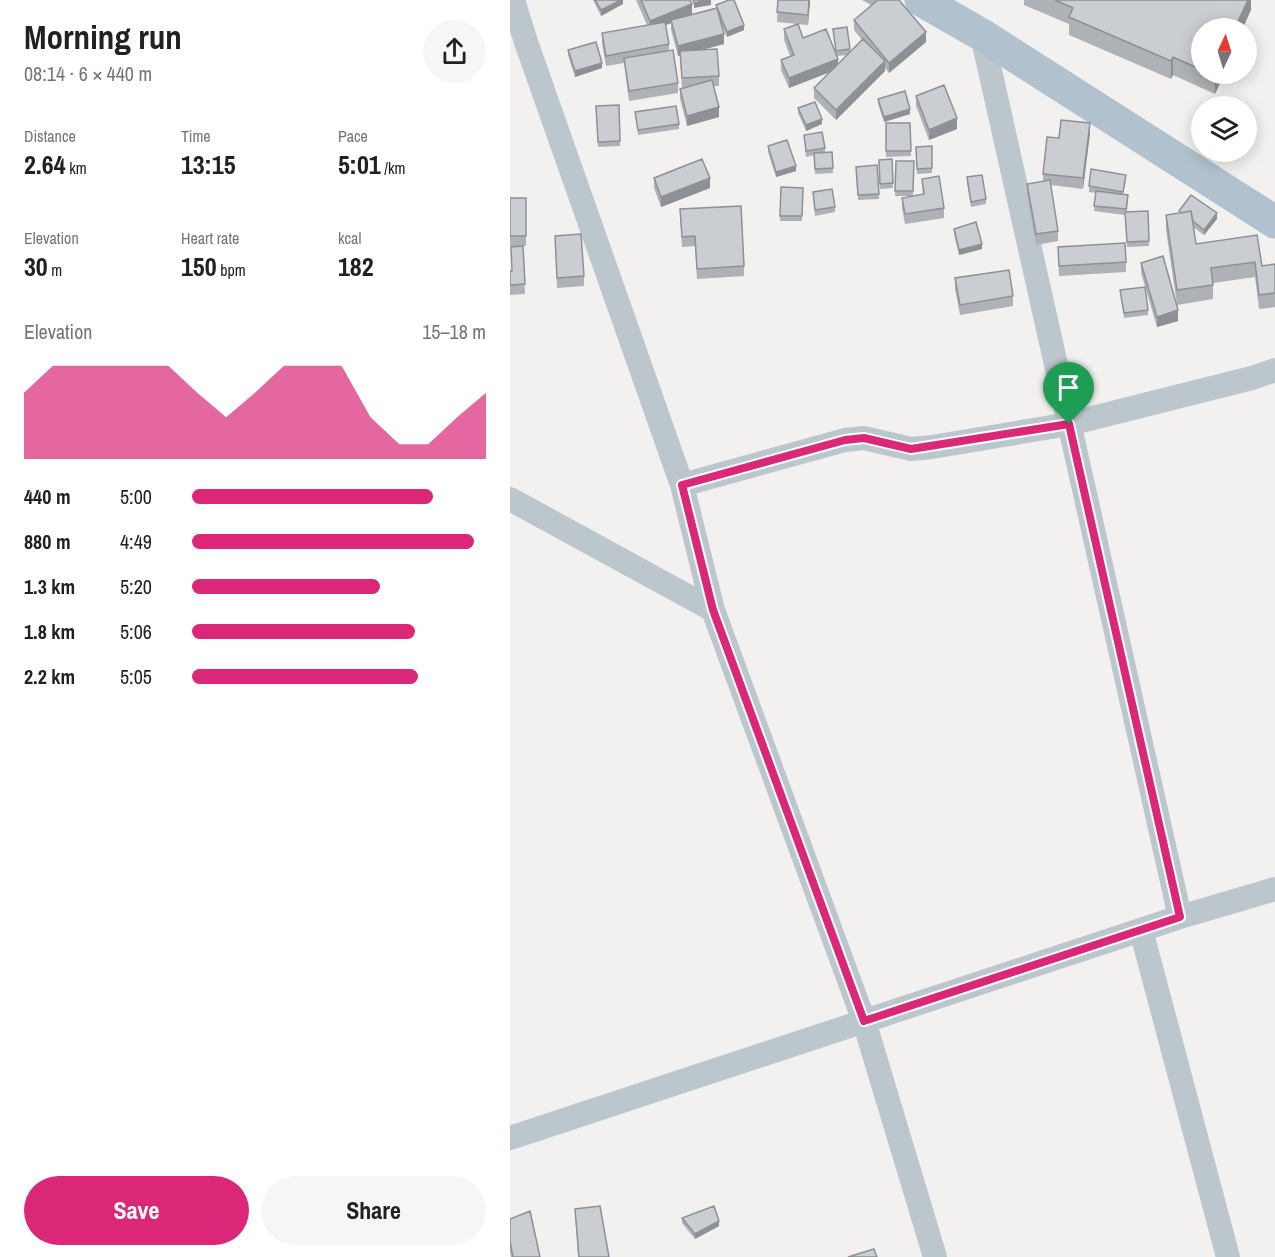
<!DOCTYPE html>
<html lang="en">
<head>
<meta charset="utf-8">
<style>
	body { margin:0; font-family:"Archivo Narrow",sans-serif; background:#f6f6f6; color:#202124; height:100vh; display:flex; flex-direction:column; font-size:22px; white-space:nowrap }
	* { box-sizing:border-box; margin:0 }
	p { font-size:20px; color:#757577 }
	.icon { flex:none; width:33px; height:33px; fill:none; stroke:currentColor; stroke-width:2; stroke-linecap:round; stroke-linejoin:round }
	.map { position:relative; flex:1; overflow:hidden }
	.drawer { display:flex; flex-direction:column; background:#fff; width:510px }
	.drawer>* { flex:none }
	.needle { width:39px; rotate:4deg }
	.fabs { position:absolute; left:681px; top:18px; display:grid; gap:12px }
	.fabs a { display:grid; place-items:center; width:66px; height:66px; border-radius:50%; background:#fff; box-shadow:0 3px 15px #0003; font-size:30px }
	.pin { position:absolute; display:grid; place-items:center; width:51px; height:51px; color:#fff; margin:-62px -26px; border-radius:50% 50% 50% 0; rotate:-45deg; box-shadow:0 0 6px #0007 }
	.pin .icon { rotate:45deg }
	.round { display:grid; place-items:center; flex:none; width:63px; height:63px; border-radius:32px; background:#f6f6f6 }
	.head { display:flex; align-items:center; justify-content:space-between; height:102px; padding:0 24px }
	h1 { font-size:33px; font-weight:800; line-height:45px }
	.metrics { display:grid; grid-template-columns:repeat(3,1fr); gap:9px; height:102px; padding:6px 24px }
	.metrics div { display:grid; align-content:center }
	.metrics b { font-size:26px; font-weight:800 }
	.metrics small { font-size:16px; font-weight:400 }
	.metrics p { font-size:16px }
	.chart { height:168px; padding:12px 24px }
	.chart p { display:flex; justify-content:space-between }
	.chart svg { width:100%; height:108px; margin-top:6px; fill:#db2777; opacity:.7 }
	.primary-button { display:flex; gap:12px; margin-top:auto; padding:12px 24px }
	.primary-button a { flex:1; height:69px; border-radius:36px; background:#db2777; color:#fff; font-size:24px; font-weight:800; line-height:69px; text-align:center }
	.primary-button a+a { background:#f6f6f6; color:#202124 }
	ul { padding:0 24px; list-style:none; font-size:20px }
	li { display:grid; grid-template-columns:96px 72px 1fr; align-items:center; height:45px }
	li i { height:15px; border-radius:8px; background:#db2777 }
	main { display:flex; flex:1; min-height:0 }
	.map>svg:first-child { display:block }
	.lines { fill:none; stroke-linecap:round; stroke-linejoin:round }
	.minor { stroke:#bcc6cd; stroke-width:24 }
	.primary { stroke:#b1c2ce; stroke-width:33 }
	.wall { fill:#aeb1b5; fill-rule:evenodd }
	.shaded-wall { fill:#8d9094 }
	.building { fill:#caced3; stroke:#8d9094; stroke-width:1.5 }
	.route-casing { stroke:#fff; stroke-width:12 }
	.route { stroke:#db2777; stroke-width:8 }
</style>
</head>
<body>
<main>
<section class="drawer">
<div class="head"><div><h1>Morning run</h1><p>08:14 · 6 × 440 m</p></div><a class="round"><svg class="icon" aria-label="share" viewBox="0 0 24 24"><path d="M12 15V3M7 8l5-5 5 5M5 13v7h14v-7"/></svg></a></div>
<div class="metrics">
<div><p>Distance</p><b>2.64<small> km</small></b></div>
<div><p>Time</p><b>13:15</b></div>
<div><p>Pace</p><b>5:01<small> /km</small></b></div>
</div>
<div class="metrics">
<div><p>Elevation</p><b>30<small> m</small></b></div>
<div><p>Heart rate</p><b>150<small> bpm</small></b></div>
<div><p>kcal</p><b>182</b></div>
</div>
<div class="chart"><p><span>Elevation</span>15–18 m</p>
<svg viewBox="0 0 160 44" preserveAspectRatio="none"><path d="M0 44V17L10 6L20 6L30 6L40 6L50 6L60 17L70 27L80 17L90 6L100 6L110 6L120 27L130 38L140 38L150 27L160 17V44z"/></svg>
</div>
<ul>
<li><b>440 m</b>5:00<i style="width:82%"></i></li>
<li><b>880 m</b>4:49<i style="width:96%"></i></li>
<li><b>1.3 km</b>5:20<i style="width:64%"></i></li>
<li><b>1.8 km</b>5:06<i style="width:76%"></i></li>
<li><b>2.2 km</b>5:05<i style="width:77%"></i></li>
</ul>
<div class="primary-button"><a>Save</a><a>Share</a></div>
</section>
<div class="map">
<svg width="765" height="1257" viewBox="0 0 765 1257">
	<rect width="100%" height="100%" fill="#f3f0f0"/>
	<g class="lines">
		<path class="minor" d="M3 0 16 42 172 485 203 610 354 1021 425 1257
			M472 35 670 917
			M172 485 335 440 354 438 401 449 422 447 559 424 742 378 765 370
			M0 499 203 610
			M631 930 718 1257
			M0 1138 670 917 765 889"/>
		<path class="primary" d="M411 0 472 35 765 222"/>
	</g>
	<path class="wall" d="M83 0H113V4L91 16Z
		M126 0H180L182 14 176 16 206 8V5L234 30 217 37 211 24 214 44 192 50 209 76V86H204L209 117 177 126 170 99V89L172 88 170 55 168 56 161 30V23L155 25 159 44V51L168 83V93L119 101 114 63 96 66 92 44V33L137 25Z
		M268 0H300L298 25 267 22Z
		M352 0H389L416 42 379 73 375 68V71L326 120 304 98V88L320 72 279 88 271 70V60L280 56 274 40V29L326 53 323 29 340 49V52L352 40 344 30V20L361 5ZM337 55 328 64 327 56Z
		M514 0H741V10L692 28V74H714L705 94 663 75 661 79 559 35V24L514 5Z
		M58 50 92 68 65 77 58 55Z
		M406 96 447 129 419 140 406 106Z
		M368 99 400 114 374 122 368 104Z
		M109 105 110 146 88 147 86 106Z
		M288 108 312 124 296 131 288 113Z
		M125 112 169 124V129L128 135Z
		M376 123H400L401 156 376 157Z
		M580 133 573 189 541 185 548 231V241L526 245 517 194V184L533 181V174L549 138Z
		M294 135 315 148V153L322 152 323 173 305 174 304 155 296 157Z
		M258 146 286 171 266 177 258 152Z
		M422 146V173L407 174 406 147Z
		M382 159 383 188 370 189 369 160Z
		M386 161H404L403 196H385Z
		M346 172 369 194V199L348 200Z
		M457 177 476 199V204L461 207 457 183Z
		M144 178 200 188 151 207 144 188Z
		M412 179 434 208V218L395 224 392 208V198L413 195Z
		M616 180 613 194 618 200 617 212 638 211 639 246 617 247 615 215 584 211 586 193 579 192V186Z
		M271 187 293 188 292 221H270Z
		M303 192 325 207V212L305 216Z
		M0 198H16V246H13L15 294 0 295V271H2L1 247 3 246H0Z
		M170 209 234 266V276L187 279 185 246 172 247Z
		M669 211 707 219 694 235 683 227 686 244 747 235 752 266 765 264V307L749 309 745 277 703 283V299L667 305 656 230V215L669 213Z
		M444 229 472 249 449 255 444 234Z
		M45 236 74 276V286L47 288Z
		M548 247 616 262V272L549 276Z
		M631 263 668 321 647 327 631 273Z
		M445 278 503 296V306L450 315 445 289Z
		M610 290 638 310V315L614 318Z
		M65 1209 99 1257H68Z
		M172 1218 209 1226 185 1239 172 1223Z
		M0 1219 30 1257H1L0 1251Z"/>
	<path class="shaded-wall" d="M111 0H113V4L91 16V10Z
		M198 0H201V5L184 8V3Z
		M299 0H300L298 25V15Z
		M738 0H741V10L733 28H725Z
		M182 4V14L161 22V20V23L140 32V21Z
		M234 25V30L217 37V32Z
		M416 32V42L379 73V63Z
		M214 34V44L168 56V46Z
		M663 57V75L661 79V61Z
		M328 59V69L279 88V78Z
		M375 61V71L326 120V110Z
		M92 63V68L65 77V71Z
		M706 74H714L705 94V75Z
		M209 107V117L177 126V116Z
		M400 109V114L374 122V117Z
		M447 118V129L419 140V130Z
		M312 119V124L296 131V125Z
		M580 123V133L573 189V178Z
		M286 166V171L266 177V172Z
		M200 178V188L151 207V197Z
		M707 213V219L694 235V230Z
		M472 244V249L449 255V250Z
		M668 310V321L647 327V317Z
		M209 1221V1226L185 1239V1234Z"/>
	<path class="building" d="M85 0H111L91 10Z
		M131 0H180L182 4 140 21Z
		M183 0H198L184 3Z
		M219 0H224L234 25 217 32 206 5Z
		M268 0H299L298 15 267 12Z
		M368 0H389L416 32 379 63 344 20Z
		M545 0H738L725 28H692V70L663 57 661 61 559 17 563 8Z
		M207 8 214 34 168 46 161 20Z
		M155 22 159 44 96 56 92 33Z
		M288 24 293 38 316 29 328 59 279 78 271 60 284 55 274 29Z
		M337 27 340 49 326 51 323 29Z
		M353 39 375 61 326 110 304 88Z
		M86 42 92 63 65 71 58 50Z
		M207 49 209 76 172 78 170 51Z
		M163 50 168 83 119 91 114 58Z
		M202 80 209 107 177 116 170 89Z
		M434 85 447 118 419 130 406 96Z
		M395 91 400 109 374 117 368 99Z
		M305 102 312 119 296 125 288 108Z
		M109 105 110 141 88 142 86 106Z
		M166 106 169 124 128 130 125 112Z
		M551 120 580 123 573 178 533 174 537 137 549 138Z
		M376 123H400L401 151H376Z
		M312 132 315 148 296 151 294 135Z
		M277 140 286 166 266 172 258 146Z
		M422 146V168L407 169 406 147Z
		M322 152 323 168 305 169 304 153Z
		M192 159 200 178 151 197 144 178Z
		M382 159 383 183 370 184 369 160Z
		M386 161H404L403 191H385Z
		M367 165 369 194 348 195 346 167Z
		M581 169 616 175 613 192 579 186Z
		M472 175 476 199 461 202 457 177Z
		M429 176 434 208 395 214 392 198 414 194 412 179Z
		M540 180 548 231 526 234 517 184Z
		M271 187 293 188 292 216H270Z
		M322 189 325 207 305 210 303 192Z
		M586 191 618 195 616 209 584 206Z
		M681 195 707 213 694 230 683 221 681 211 671 213 669 211Z
		M0 198H16V236H0Z
		M231 206 234 266 187 269 185 236 172 237 170 209Z
		M638 211 639 241 617 242 615 212Z
		M681 211 686 244 747 235 752 266 765 264V293L749 295 745 262 701 268 703 285 667 290 656 215Z
		M466 222 472 244 449 250 444 229Z
		M71 234 74 276 47 278 45 236Z
		M615 243 616 262 549 266 548 247Z
		M13 246 15 284 0 285V271H2L1 247Z
		M653 256 668 310 647 317 631 263Z
		M499 270 503 296 450 305 445 278Z
		M635 287 638 310 614 313 610 290Z
		M90 1206 99 1257H69L65 1209Z
		M204 1206 209 1221 185 1234 172 1218Z
		M20 1211 30 1257H3L0 1241V1219Z
		M364 1249 367 1257H338Z"/>
	<g class="lines">
		<defs>
			<path id="route" d="M559 424 670 917 354 1021 203 610 172 485 335 440 354 438 401 449Z"/>
		</defs>
		<use href="#route" class="route-casing"/>
		<use href="#route" class="route"/>
	</g>
</svg>
<div class="fabs">
<a><svg class="needle" viewBox="-14 -14 28 28"><path d="M0-13l5 13h-10z" fill="#e53935"/><path d="M0 13l5-13h-10z" fill="#757577"/></svg></a>
<a><svg class="icon" aria-label="layers" viewBox="0 0 24 24"><path d="M12 4l9 5-9 5-9-5zM3 14l9 5 9-5"/></svg></a>
</div>
<div class="pin" style="left:559px;top:424px;background:#1e9e55"><svg class="icon" aria-label="arrive" viewBox="0 0 24 24"><path d="M6 21V4h12l-3 4 3 4H6"/></svg></div>
</div>
</main>
</body>
</html>
